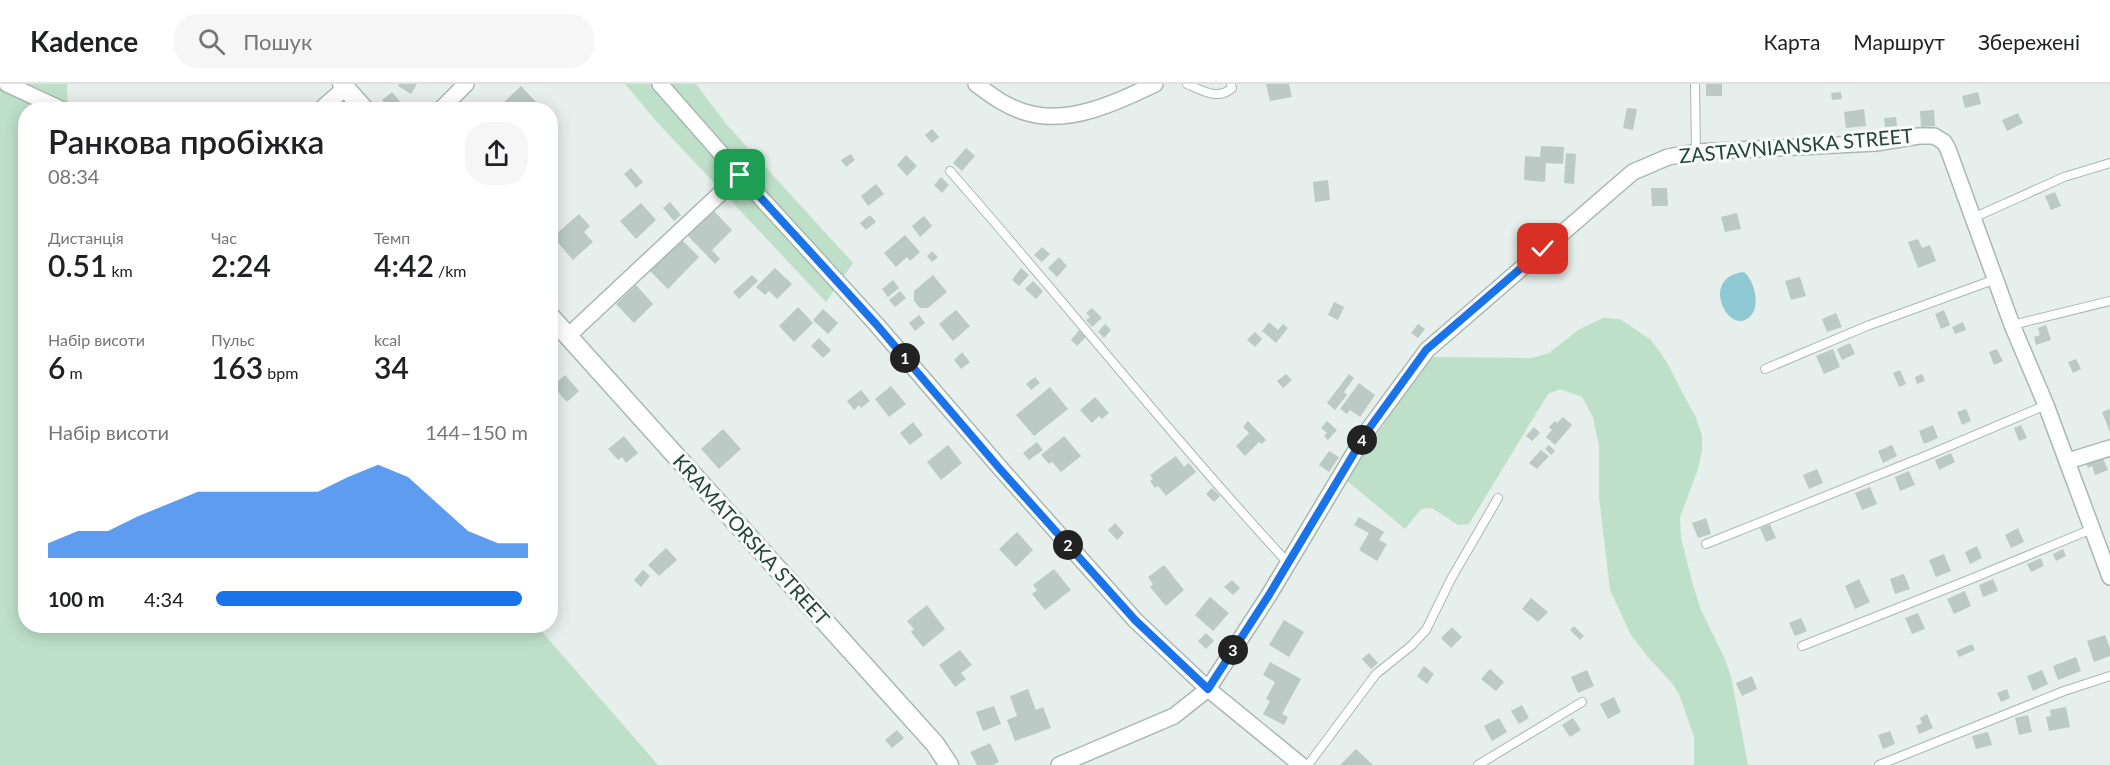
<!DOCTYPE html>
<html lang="uk">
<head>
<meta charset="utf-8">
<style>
	body { margin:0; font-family:Lato,sans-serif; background:#f6f6f6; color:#202124; height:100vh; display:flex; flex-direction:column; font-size:22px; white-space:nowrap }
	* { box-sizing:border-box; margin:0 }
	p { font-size:20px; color:#757577 }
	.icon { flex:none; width:33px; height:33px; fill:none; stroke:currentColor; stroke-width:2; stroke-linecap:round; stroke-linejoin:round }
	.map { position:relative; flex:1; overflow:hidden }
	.side { position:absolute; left:18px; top:18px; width:540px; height:531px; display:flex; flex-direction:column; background:#fff; border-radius:24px; box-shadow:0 3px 15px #0003 }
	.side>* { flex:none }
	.pin { position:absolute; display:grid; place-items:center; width:51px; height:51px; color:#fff; margin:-26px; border-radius:12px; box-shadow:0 3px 9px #0006 }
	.km { position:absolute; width:30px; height:30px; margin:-15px; border-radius:50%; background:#222; color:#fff; font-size:16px; line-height:30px; text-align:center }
	.round { display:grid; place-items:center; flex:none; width:63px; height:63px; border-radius:24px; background:#f6f6f6 }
	.overview { display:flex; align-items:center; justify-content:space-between; height:102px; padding:0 30px }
	h1 { font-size:33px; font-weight:600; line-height:45px }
	.stats { display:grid; grid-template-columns:repeat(3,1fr); gap:9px; height:102px; padding:6px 30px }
	.stats div { display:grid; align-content:center }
	.stats b { font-size:30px; font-weight:600 }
	.stats small { font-size:16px; font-weight:400 }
	.stats p { font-size:16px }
	.chart { height:168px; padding:12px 30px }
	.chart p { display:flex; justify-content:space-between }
	.chart svg { width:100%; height:108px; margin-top:6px; fill:#1a73e8; opacity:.7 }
	ul { padding:0 30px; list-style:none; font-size:20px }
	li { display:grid; grid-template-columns:96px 72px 1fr; align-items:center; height:45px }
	li i { height:15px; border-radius:8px; background:#1a73e8 }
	header { display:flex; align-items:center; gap:36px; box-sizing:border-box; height:84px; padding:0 30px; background:#fff; border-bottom:2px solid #e0e0e0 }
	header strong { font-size:28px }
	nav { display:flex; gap:33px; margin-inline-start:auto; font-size:21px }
	.search { width:420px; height:54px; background:#f6f6f6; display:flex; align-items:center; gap:15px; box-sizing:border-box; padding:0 21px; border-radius:24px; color:#757577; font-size:22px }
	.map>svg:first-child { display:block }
	.green { fill:#bfe0c8 }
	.water { fill:#8ec9d4 }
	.building { fill:#bbcac4 }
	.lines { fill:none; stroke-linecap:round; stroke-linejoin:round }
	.service-casing { stroke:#a8b8b2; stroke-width:10 }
	.minor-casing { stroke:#a8b8b2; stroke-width:18 }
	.tertiary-casing { stroke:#a8b8b2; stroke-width:21 }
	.service { stroke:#fff; stroke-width:8 }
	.minor { stroke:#fff; stroke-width:15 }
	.tertiary { stroke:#fff; stroke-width:18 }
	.route-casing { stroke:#fff; stroke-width:12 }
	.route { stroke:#1a73e8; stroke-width:8 }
	.labels { text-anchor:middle; stroke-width:6; stroke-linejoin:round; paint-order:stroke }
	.street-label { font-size:20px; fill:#24423a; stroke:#f7fbf9 }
</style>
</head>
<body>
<header>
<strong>Kadence</strong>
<div class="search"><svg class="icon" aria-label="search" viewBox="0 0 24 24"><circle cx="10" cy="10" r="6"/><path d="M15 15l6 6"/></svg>Пошук</div>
<nav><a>Карта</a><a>Маршрут</a><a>Збережені</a></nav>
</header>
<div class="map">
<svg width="2110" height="681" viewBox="0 0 2110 681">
	<rect width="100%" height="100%" fill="#e6efeb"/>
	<path class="green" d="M0 0H67L68 25 26 26V542H537L658 681H0Z
		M625 0H696L727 41 853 179 826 218 656 37Z
		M1603 234 1620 235 1651 256 1666 277 1696 334 1702 351V367L1697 388 1680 433 1681 454 1693 501 1701 526 1724 573 1731 592 1748 681H1694V653L1679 610 1672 599 1647 572 1631 551 1610 506 1599 413V362L1593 333 1582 313 1560 305 1548 310 1469 440 1458 441 1432 424 1421 425 1405 445 1346 396 1429 273 1532 274 1549 269 1578 246Z"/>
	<path class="water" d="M1744 188C1754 196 1760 220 1752 230 1732 258 1696 193 1744 188Z"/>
	<path class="building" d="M399 0H417L411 10 398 2Z
		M1266 0H1289L1292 13 1270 17Z
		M1706 0H1722V12H1706Z
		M521 2 537 19 530 26H506L501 21Z
		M392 8 407 26H390L382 16Z
		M1841 8 1842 15 1832 16 1831 9Z
		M1978 8 1981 20 1965 24 1962 12Z
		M1627 24 1637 25 1633 46 1623 44Z
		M1864 25 1866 42 1846 44 1844 28Z
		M1934 26 1935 42 1921 43 1920 27Z
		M2018 29 2023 39 2007 47 2002 36Z
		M1896 33 1897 42 1885 43 1884 34Z
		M932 45 939 53 932 59 925 51Z
		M1541 62 1564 63 1563 80 1546 79 1545 98 1524 96 1525 72 1540 73Z
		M966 64 975 72 962 87 953 79Z
		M1566 69 1576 70 1574 100 1564 99Z
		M851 70 855 76 846 83 841 76Z
		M906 71 917 82 907 92 897 81Z
		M631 84 643 98 636 104 624 90Z
		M941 93 949 101 942 109 934 101Z
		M1328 96 1330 116 1315 118 1313 98Z
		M876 100 884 110 868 122 861 112Z
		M1651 104H1667L1668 122H1652Z
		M2055 108 2061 122 2051 126 2045 112Z
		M670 118 681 131 674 137 663 124Z
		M641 119 656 136 636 155 620 137Z
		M714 127 732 146 712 166 720 175 715 180 688 152Z
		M1737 129 1741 145 1725 148 1721 133Z
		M579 130 590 142 584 148 593 158 573 176 553 153Z
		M870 131 876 138 866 146 860 139Z
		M924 132 932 142 920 153 912 142Z
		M905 151 920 168 910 177 907 173 896 183 884 169Z
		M681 155 699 173 668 205 650 187Z
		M1918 155 1922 164 1930 161 1936 177 1918 184 1908 158Z
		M1042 163 1050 170 1042 178 1034 171Z
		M932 167 938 173 932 178 927 172Z
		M1059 173 1067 182 1057 193 1048 184Z
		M775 184 792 200 777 215 769 207 765 211 756 203Z
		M1021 184 1029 191 1019 202 1012 196Z
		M752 191 758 197 739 215 733 208Z
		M933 191 947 208 928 224H920L914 217V207Z
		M1800 193 1806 212 1791 216 1785 197Z
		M893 196 899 204 888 213 882 205Z
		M1033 197 1043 207 1036 215 1025 205Z
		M636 201 653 220 634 239 616 220Z
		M900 207 906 214 895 223 889 216Z
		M1334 218 1344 223 1338 236 1328 231Z
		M798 223 813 239 794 258 779 242Z
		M1092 224 1102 234 1092 243 1086 236 1090 233 1086 229Z
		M823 225 838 239 828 250 813 236Z
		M956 226 970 242 953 257 939 240Z
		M1944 226 1950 241 1941 245 1935 230Z
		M1836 229 1842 243 1827 248 1822 235Z
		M919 231 925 239 915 247 909 239Z
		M1269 238 1278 246 1283 240 1288 244 1276 259 1262 247Z
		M1963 238 1966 246 1955 250 1952 243Z
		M1105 240 1111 246 1104 254 1098 248Z
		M1418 240 1425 245 1418 254 1411 249Z
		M2046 241 2051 256 2036 261 2034 253 2040 251 2038 244Z
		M1079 246 1086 253 1077 262 1071 256Z
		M1255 248 1262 255 1255 263 1247 256Z
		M819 254 831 266 823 274 811 262Z
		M1850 259 1855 270 1842 276 1837 265Z
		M1833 265 1840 283 1824 290 1816 272Z
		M1997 265 2003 277 1994 281 1989 268Z
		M962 268 970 278 961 285 954 276Z
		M2076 275 2081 285 2073 289 2068 278Z
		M1900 286 1906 300 1899 303 1893 289Z
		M1286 290 1292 296 1283 304 1277 297Z
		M1349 290 1354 294 1344 308 1347 311 1335 326 1327 319Z
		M1922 290 1925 297 1917 300 1915 293Z
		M565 291 579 307 567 318 553 302Z
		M1035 293 1040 299 1031 306 1026 300Z
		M1359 299 1375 311 1360 333 1350 326 1347 330 1340 325Z
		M891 302 906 320 889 333 875 315Z
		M1050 303 1068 325 1034 352 1016 331Z
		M861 306 870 317 861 324 859 321 854 326 847 317Z
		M1095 313 1109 329 1102 335 1099 332 1092 339 1080 326Z
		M1966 325 1971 337 1962 341 1957 328Z
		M2110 325V348L2102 328Z
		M1563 333 1572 341 1555 361 1546 353 1552 346 1549 343 1555 337 1557 339Z
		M1248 337 1266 356 1262 360 1259 358 1245 372 1236 362 1249 349 1243 343Z
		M1327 337 1337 346 1328 356 1324 352 1327 349 1321 344Z
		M913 338 923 351 910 361 900 349Z
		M1933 341 1938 354 1924 360 1919 347Z
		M2021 341 2027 354 2019 357 2014 344Z
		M1534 343 1540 349 1532 357 1526 352Z
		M723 345 741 365 719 385 701 365Z
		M624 352 638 369 626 379 622 373 618 376 608 365Z
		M1064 352 1081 372 1061 388 1052 378 1049 380 1041 371Z
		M1037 358 1043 366 1029 376 1023 369Z
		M948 361 962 379 941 396 927 378Z
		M1549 361 1555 367 1551 371 1545 365Z
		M1892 361 1897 372 1883 379 1878 367Z
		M1541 366 1549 372 1537 385 1529 379Z
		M1329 367 1339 373 1329 388 1319 381Z
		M1951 369 1955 378 1939 386 1935 376Z
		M1176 372 1184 383 1189 379 1196 388 1166 412 1158 402 1155 404 1150 397 1153 395 1150 391Z
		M2102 372 2108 386 2095 391 2092 382 2088 384 2086 378Z
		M1817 385 1823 399 1809 405 1803 391Z
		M1909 387 1915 401 1900 407 1895 393Z
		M1870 403 1877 420 1862 426 1855 409Z
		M1212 404 1220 412 1214 418 1206 410Z
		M1359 433 1384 448 1379 456 1387 460 1377 477 1359 466 1369 449 1354 441Z
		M1706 434 1711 450 1698 454 1692 439Z
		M1115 439 1124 449 1117 456 1108 446Z
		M1770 440 1776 454 1766 458 1760 444Z
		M2018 444 2024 458 2011 464 2005 451Z
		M1017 448 1033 466 1016 483 999 465Z
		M1977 462 1982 474 1970 480 1965 468Z
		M666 464 677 476 659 492 648 481Z
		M2063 465 2066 472 2056 477 2053 470Z
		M1944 470 1951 487 1936 493 1929 476Z
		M2041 474 2044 482 2031 488 2027 480Z
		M1164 481 1184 506 1166 522 1150 503 1153 500 1148 493Z
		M1054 485 1071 506 1045 526 1032 510 1037 506 1033 501Z
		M643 486 650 492 641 503 634 496Z
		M1904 490 1910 505 1895 510 1890 495Z
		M1859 495 1870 518 1855 525 1845 502Z
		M1993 495 1998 507 1983 513 1979 501Z
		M1232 496 1240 504 1233 511 1224 503Z
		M1965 507 1971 522 1954 530 1947 515Z
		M1210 513 1229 529 1213 547 1195 531Z
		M1531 514 1548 528 1538 538 1522 525Z
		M927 521 945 545 923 563 911 548 914 545 907 537Z
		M1918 529 1925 545 1912 550 1905 534Z
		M1801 534 1807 547 1795 552 1789 539Z
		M1284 536 1304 548 1289 573 1269 561Z
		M1574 542 1584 552 1580 556 1570 546Z
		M1452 543 1462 553 1451 564 1441 554Z
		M1206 549 1214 557 1206 565 1198 557Z
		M2105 551 2110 564V572L2094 578 2087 557Z
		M1972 560 1975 566 1959 573 1956 567Z
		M960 566 972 581 961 589 966 595 955 603 939 581Z
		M1369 569 1378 579 1371 585 1362 575Z
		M2076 573 2081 587 2058 596 2053 582Z
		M1270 578 1301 595 1282 630 1288 633 1284 641 1263 630 1270 617 1266 615 1275 598 1263 591Z
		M1424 582 1434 590 1427 600 1417 592Z
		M1490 585 1504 598 1496 607 1481 595Z
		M1587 586 1594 602 1578 609 1571 593Z
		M2042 586 2048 600 2033 607 2027 592Z
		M1752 592 1757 605 1742 612 1736 599Z
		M1028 605 1036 626 1043 623 1051 644 1015 657 1007 636 1017 632 1010 612Z
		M2007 605 2010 614 2001 618 1997 609Z
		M1614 613 1621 628 1608 635 1600 620Z
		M1522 621 1529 634 1519 640 1511 627Z
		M994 622 1001 640 983 647 976 628Z
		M2066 623 2070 643 2049 647 2046 633 2051 632 2050 626Z
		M1927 630 1933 644 1919 650 1916 642 1922 639 1920 634Z
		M2028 631 2032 648 2019 651 2015 634Z
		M1499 634 1507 648 1492 657 1484 642Z
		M1573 634 1581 646 1570 653 1562 641Z
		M897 646 904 654 892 664 885 656Z
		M1890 647 1895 660 1883 665 1878 651Z
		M1988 648 1992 661 1976 665 1972 652Z
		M990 659 999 678 993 681H977L970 668Z
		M1356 665 1373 681H1340Z"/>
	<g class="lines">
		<defs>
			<path id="service" d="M1187 0C1201 6 1218 17 1232 4L1231 0
				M1695 0 1696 68
				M950 87C1064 217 1171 352 1288 479
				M1973 134 2064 93 2110 79
				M2012 241 2110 217
				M1765 285 1867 242 1996 195
				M1706 460 1928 371 2046 321
				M1802 562 1971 495 2092 445
				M1308 681 1376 590 1411 562 1426 546 1451 495 1498 414
				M1478 681 1582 618
				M1879 681 2064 607 2110 592"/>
			<path id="minor" d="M7 0 63 26
				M660 0 740 91 876 240 1001 385 1135 536 1208 605 1301 681
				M976 0C992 12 1008 24 1028 29 1069 41 1118 18 1155 0
				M320 26 345 4
				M440 26 466 0
				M568 252 740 91
				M2068 377 2110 364
				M1059 681 1174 632 1208 605 1269 511 1368 346 1427 266 1633 88 1668 73 1696 68 1876 59 1919 52H1934L1944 58 1948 65 2012 241 2046 321 2110 493"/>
			<path id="tertiary" d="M342 0 365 26
				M550 232 935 660 949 681"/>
		</defs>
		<use href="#service" class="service-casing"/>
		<use href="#minor" class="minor-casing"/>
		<use href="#tertiary" class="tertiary-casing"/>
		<use href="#service" class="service"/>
		<use href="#minor" class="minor"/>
		<use href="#tertiary" class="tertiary"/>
	</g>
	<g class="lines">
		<defs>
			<path id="route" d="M740 91 876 240 1000 385 1135 536 1208 605 1269 511 1368 346 1426 266 1543 165"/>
		</defs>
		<use href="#route" class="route-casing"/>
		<use href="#route" class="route"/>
	</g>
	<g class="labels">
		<g class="street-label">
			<text transform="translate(1796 62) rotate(-5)" y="7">ZASTAVNIANSKA STREET</text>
			<text transform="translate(751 456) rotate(48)" y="7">KRAMATORSKA STREET</text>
		</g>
	</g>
</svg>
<div class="pin" style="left:740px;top:91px;background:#1e9e55"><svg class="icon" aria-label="arrive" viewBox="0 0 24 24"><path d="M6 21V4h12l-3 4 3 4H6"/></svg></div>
<div class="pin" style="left:1543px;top:165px;background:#d93025"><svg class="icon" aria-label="check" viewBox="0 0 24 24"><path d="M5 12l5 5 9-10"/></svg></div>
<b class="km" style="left:905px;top:274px">1</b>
<b class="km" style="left:1068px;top:461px">2</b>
<b class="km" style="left:1233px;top:566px">3</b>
<b class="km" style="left:1362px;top:356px">4</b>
<section class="side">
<div class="overview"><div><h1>Ранкова пробіжка</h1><p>08:34</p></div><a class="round"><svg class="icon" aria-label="share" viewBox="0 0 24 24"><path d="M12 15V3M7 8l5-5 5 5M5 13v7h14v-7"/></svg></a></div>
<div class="stats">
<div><p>Дистанція</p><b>0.51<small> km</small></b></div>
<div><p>Час</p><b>2:24</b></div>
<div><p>Темп</p><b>4:42<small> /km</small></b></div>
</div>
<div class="stats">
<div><p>Набір висоти</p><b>6<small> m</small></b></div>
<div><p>Пульс</p><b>163<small> bpm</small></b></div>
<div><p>kcal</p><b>34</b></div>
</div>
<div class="chart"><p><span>Набір висоти</span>144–150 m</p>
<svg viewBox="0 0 160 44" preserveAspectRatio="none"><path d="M0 44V38L10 33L20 33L30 27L40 22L50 17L60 17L70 17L80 17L90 17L100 11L110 6L120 11L130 22L140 33L150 38L160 38V44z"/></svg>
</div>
<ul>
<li><b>100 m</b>4:34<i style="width:98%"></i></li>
</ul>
</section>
</div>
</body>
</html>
